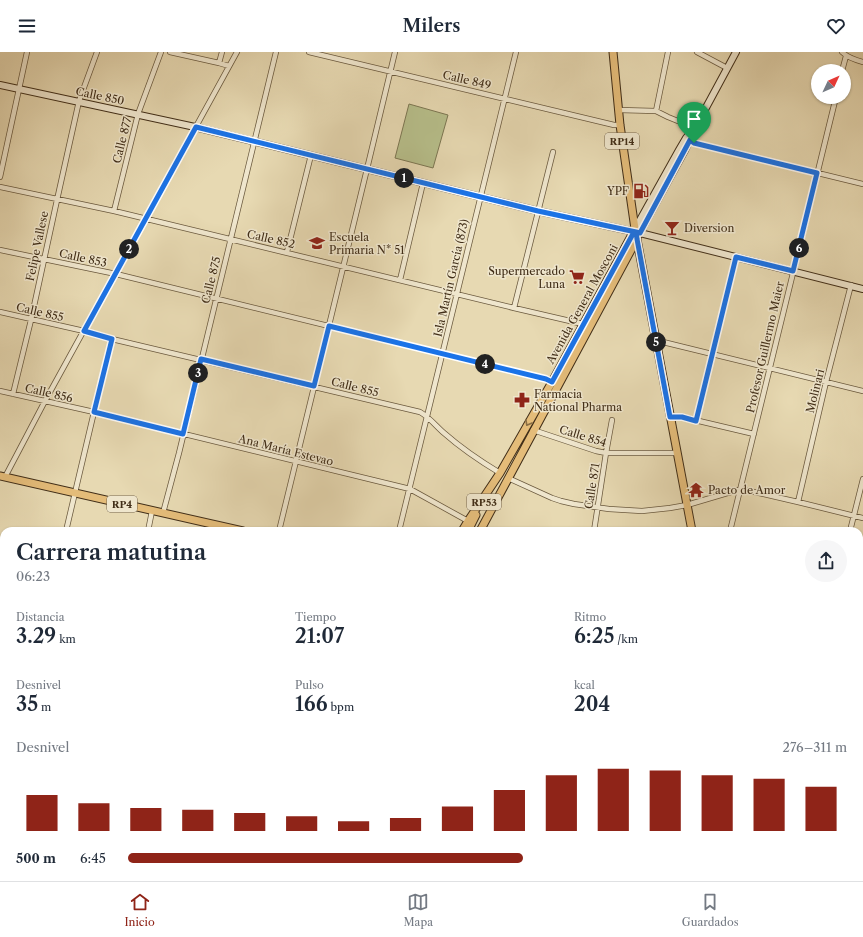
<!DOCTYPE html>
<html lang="es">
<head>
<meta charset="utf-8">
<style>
	body { margin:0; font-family:"Libre Caslon Text",serif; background:#f6f6f7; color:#1f2937; height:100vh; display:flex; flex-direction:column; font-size:15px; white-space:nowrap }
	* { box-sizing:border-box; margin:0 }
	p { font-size:13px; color:#747a83 }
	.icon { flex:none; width:22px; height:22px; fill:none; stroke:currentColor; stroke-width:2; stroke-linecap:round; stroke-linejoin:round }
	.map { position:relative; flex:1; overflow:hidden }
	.side { position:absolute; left:0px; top:475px; width:863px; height:354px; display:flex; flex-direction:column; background:#fff; border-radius:12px 12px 0 0; box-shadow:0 1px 3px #0004 }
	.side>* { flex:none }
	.needle { width:26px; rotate:46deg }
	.tools { position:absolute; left:811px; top:12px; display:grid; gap:8px }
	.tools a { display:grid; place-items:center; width:40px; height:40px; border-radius:50%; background:#fff; box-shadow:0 1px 3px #0004; font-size:20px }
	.pin { position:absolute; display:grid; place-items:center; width:34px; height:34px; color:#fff; margin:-41px -17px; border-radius:50% 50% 50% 0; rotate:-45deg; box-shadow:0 0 4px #0007 }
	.pin .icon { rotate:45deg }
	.km { position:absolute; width:20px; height:20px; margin:-10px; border-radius:50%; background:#222; color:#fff; font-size:11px; line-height:20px; text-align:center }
	.round { display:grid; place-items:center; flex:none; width:42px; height:42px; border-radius:21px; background:#f6f6f7 }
	.summary { display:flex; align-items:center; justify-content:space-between; height:68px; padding:0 16px }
	h1 { font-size:22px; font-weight:600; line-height:30px }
	.figures { display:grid; grid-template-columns:repeat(3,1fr); gap:6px; height:68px; padding:4px 16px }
	.figures div { display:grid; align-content:center }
	.figures b { font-size:20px; font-weight:600 }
	.figures small { font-size:11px; font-weight:400 }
	.figures p { font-size:11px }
	.chart { height:112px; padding:8px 16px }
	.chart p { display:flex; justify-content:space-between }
	.chart svg { width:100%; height:72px; margin-top:4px; stroke:#8f2418; stroke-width:6 }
	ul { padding:0 16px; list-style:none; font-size:13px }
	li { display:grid; grid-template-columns:64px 48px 1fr; align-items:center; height:30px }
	li i { height:10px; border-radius:5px; background:#8f2418 }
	header { display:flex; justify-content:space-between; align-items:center; height:52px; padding:0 16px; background:#fff; font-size:18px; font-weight:600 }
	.menu { display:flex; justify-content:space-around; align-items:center; height:56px; border-top:1px solid #e0e1e3; background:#fff; font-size:11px; color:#747a83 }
	.menu a { display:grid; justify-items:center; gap:2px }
	.menu .selected { color:#8f2418 }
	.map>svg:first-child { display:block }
	.green { fill:#b7bf8b; stroke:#7c7652 }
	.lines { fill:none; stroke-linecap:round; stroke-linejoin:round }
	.street-casing { stroke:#6a593e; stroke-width:6 }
	.secondary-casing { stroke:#412e18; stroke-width:8 }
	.primary-casing { stroke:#412e18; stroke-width:9 }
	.street { stroke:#efe6cd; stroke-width:4.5 }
	.secondary { stroke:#efe6cd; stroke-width:6 }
	.primary { stroke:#e4bc79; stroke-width:7 }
	.oneway { stroke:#8a6e44 }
	.route-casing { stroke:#fff; stroke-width:8 }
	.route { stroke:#1a73e8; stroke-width:5 }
	.labels { text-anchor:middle; stroke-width:3; stroke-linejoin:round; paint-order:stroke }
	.shield { fill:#efe6cd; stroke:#75654e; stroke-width:1 }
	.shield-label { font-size:10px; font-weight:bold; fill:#412e18 }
	.street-label { font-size:11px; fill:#412e18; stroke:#efe6cd }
	.poi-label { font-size:11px; fill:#412e18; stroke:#efe6cd; text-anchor:start }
</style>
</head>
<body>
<header><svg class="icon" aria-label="menu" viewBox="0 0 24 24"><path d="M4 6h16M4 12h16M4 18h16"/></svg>Milers<svg class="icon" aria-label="heart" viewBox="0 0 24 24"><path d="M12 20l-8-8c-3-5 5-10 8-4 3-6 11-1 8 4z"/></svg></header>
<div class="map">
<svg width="863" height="829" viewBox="0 0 863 829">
	<rect width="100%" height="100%" fill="#e7d9b2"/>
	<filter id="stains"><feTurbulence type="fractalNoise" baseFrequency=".005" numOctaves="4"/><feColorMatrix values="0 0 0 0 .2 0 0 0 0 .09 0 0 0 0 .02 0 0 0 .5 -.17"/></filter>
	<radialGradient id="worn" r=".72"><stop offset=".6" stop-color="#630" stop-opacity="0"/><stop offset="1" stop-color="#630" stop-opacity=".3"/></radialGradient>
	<path class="green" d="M409 52 448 63 433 116 395 106Z
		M308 825H412L410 829H309Z"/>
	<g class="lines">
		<defs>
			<path id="street" d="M170 0 219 11 229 14
				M309 0 614 73H620
				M697 0 727 16
				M842 0C848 6 855 8 863 10
				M219 11 222 0
				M842 19 846 4
				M619 58 656 59 668 65 695 76
				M656 59 668 0
				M688 87 699 92 863 132
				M0 125 27 0
				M0 135 114 159 514 256 583 272
				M114 159 138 62 161 0
				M0 198 116 222 545 327 552 330
				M287 200 311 103
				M400 228 423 131
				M514 256 553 100
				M0 260 84 279 112 287 420 360C429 365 436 374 444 381 461 396 480 409 500 421
				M656 291 663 290 863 339
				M0 339 94 360 410 437 468 469
				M13 342 31 268 57 148 79 49 97 0
				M670 365H682L754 382
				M696 369 736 205
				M533 378 596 399 606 401H677
				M5 425 45 349 237 0
				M508 426 552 446 561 449 574 452 609 457 642 459 670 456 687 453 741 437 798 450 863 466
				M798 450 826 330 851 233
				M163 461 179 401 276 0
				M66 479 94 360 112 287
				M148 479 152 459
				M279 479 367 117 395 0
				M399 479 516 0
				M594 479 606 401 612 368
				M730 479 836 45
				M850 479 863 427
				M0 509 4 510
				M859 536H863
				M0 591 4 592
				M0 675 4 676
				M859 698 863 699
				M0 756 4 757
				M0 777 4 761
				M859 819 863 820
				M662 825 679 829
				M69 829 70 825
				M152 829 153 825
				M414 829 415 825
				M470 829 471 825
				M590 829 591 825
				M649 829 652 825
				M717 829 718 825
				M822 829 823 825"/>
			<path id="secondary" d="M0 33 195 75 538 159 640 181 863 237
				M635 177 679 98 686 86 691 80
				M638 184 685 98 695 76 736 0
				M859 616 863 617"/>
			<path id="primary" d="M613 0 620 73 635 177 692 479
				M0 424 243 479
				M462 479 468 469 500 421 552 330 635 177
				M468 479 476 463
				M480 479 637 187
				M757 825 758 829
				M277 829 279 825
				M293 829 295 825"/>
		</defs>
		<use href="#street" class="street-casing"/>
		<use href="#secondary" class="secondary-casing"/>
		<use href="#primary" class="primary-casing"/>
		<use href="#street" class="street"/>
		<use href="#secondary" class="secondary"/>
		<use href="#primary" class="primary"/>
	</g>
	<defs><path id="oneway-chevron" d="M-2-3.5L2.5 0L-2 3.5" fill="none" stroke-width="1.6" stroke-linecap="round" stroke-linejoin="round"/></defs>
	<use class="oneway" href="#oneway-chevron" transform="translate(528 371) rotate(119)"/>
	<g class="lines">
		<defs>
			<path id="route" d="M694 91 690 88 640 181 636 180 538 159 196 75 84 279 112 287 94 360 183 382 201 307 314 334 329 274 546 327 552 330 634 180H636L637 187 670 365H682L696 369 736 205 793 219 817 121 694 91"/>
		</defs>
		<use href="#route" class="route-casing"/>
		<use href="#route" class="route"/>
	</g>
	<defs>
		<symbol id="fuel-bare" viewBox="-9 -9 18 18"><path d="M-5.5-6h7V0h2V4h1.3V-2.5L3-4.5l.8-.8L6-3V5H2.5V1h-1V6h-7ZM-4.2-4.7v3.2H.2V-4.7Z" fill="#8f2418" stroke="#efe6cd" stroke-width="2.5" paint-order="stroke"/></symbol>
		<symbol id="bar-bare" viewBox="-9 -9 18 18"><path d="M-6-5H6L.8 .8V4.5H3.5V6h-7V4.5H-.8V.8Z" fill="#8f2418" stroke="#efe6cd" stroke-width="2.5" paint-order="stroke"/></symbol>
		<symbol id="school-bare" viewBox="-9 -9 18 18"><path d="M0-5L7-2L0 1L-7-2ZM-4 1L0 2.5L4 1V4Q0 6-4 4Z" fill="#8f2418" stroke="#efe6cd" stroke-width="2.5" paint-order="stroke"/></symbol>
		<symbol id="supermarket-bare" viewBox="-9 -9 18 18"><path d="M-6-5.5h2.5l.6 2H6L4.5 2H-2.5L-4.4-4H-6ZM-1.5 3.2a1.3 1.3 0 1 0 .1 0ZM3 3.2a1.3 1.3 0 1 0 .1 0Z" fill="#8f2418" stroke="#efe6cd" stroke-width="2.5" paint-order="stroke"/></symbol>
		<symbol id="pharmacy-bare" viewBox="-9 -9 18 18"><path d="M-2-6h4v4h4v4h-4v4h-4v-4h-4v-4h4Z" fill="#8f2418" stroke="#efe6cd" stroke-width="2.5" paint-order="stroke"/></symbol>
		<symbol id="temple-bare" viewBox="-9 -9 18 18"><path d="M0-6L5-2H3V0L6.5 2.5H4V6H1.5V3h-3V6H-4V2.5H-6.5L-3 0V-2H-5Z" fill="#8f2418" stroke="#efe6cd" stroke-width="2.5" paint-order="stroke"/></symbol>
	</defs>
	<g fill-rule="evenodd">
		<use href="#fuel-bare" x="630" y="128" width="22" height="22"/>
		<use href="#bar-bare" x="661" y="165" width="22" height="22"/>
		<use href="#school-bare" x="306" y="180" width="22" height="22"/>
		<use href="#supermarket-bare" x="566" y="214" width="22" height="22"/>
		<use href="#pharmacy-bare" x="511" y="337" width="22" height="22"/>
		<use href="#temple-bare" x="685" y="427" width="22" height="22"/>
	</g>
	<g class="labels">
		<g class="shield">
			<rect x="605" y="81" width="34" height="16" rx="3"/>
			<rect x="467" y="442" width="34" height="16" rx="3"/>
			<rect x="107" y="444" width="30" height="16" rx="3"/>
		</g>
		<g class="shield-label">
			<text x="622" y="93">RP14</text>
			<text x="484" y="454">RP53</text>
			<text x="122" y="456">RP4</text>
		</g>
		<g class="street-label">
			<text transform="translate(467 28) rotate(13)" y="4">Calle 849</text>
			<text transform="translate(100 44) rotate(12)" y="4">Calle 850</text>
			<text transform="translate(122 88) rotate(-76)" y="4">Calle 877</text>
			<text transform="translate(271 187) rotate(13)" y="4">Calle 852</text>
			<text transform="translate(37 194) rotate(-78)" y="4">Felipe Vallese</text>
			<text transform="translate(83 206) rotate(12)" y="4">Calle 853</text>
			<text transform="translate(451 226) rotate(-77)" y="4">Isla Martín García (873)</text>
			<text transform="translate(211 228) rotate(-76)" y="4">Calle 875</text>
			<text transform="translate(582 252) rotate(-61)" y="4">Avenida General Mosconi</text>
			<text transform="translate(40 260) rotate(13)" y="4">Calle 855</text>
			<text transform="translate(765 295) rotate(-77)" y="4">Profesor Guillermo Maier</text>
			<text transform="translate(355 335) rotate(14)" y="4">Calle 855</text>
			<text transform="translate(815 339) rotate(-76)" y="4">Molinari</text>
			<text transform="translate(49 341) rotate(13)" y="4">Calle 856</text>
			<text transform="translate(583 384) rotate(17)" y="4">Calle 854</text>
			<text transform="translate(286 398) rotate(14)" y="4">Ana María Estevao</text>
			<text transform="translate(592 434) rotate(-81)" y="4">Calle 871</text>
		</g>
		<g class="poi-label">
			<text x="629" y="143" text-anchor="end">YPF</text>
			<text x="684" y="180">Diversion</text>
			<text x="329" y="189">Escuela<tspan x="329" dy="13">Primaria N* 51</tspan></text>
			<text x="565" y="223" text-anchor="end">Supermercado<tspan x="565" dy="13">Luna</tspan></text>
			<text x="534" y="346">Farmacia<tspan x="534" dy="13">National Pharma</tspan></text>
			<text x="708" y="442">Pacto de Amor</text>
		</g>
	</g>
	<rect width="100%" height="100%" filter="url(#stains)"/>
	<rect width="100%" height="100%" fill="url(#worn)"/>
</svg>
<div class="tools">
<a><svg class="needle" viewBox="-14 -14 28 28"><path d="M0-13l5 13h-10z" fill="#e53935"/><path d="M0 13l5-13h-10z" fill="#747a83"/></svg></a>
</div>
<div class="pin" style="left:694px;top:91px;background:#1e9e55"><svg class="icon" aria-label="arrive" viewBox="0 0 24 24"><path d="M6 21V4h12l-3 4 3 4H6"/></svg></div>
<b class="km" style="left:404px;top:126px">1</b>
<b class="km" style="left:129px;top:197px">2</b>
<b class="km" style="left:198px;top:321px">3</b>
<b class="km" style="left:485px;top:312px">4</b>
<b class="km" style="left:656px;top:290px">5</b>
<b class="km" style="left:799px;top:196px">6</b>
<section class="side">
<div class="summary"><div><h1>Carrera matutina</h1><p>06:23</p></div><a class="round"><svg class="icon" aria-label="share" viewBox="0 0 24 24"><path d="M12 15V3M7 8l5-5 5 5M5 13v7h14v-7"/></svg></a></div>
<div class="figures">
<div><p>Distancia</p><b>3.29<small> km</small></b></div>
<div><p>Tiempo</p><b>21:07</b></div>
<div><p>Ritmo</p><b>6:25<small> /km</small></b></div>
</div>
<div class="figures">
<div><p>Desnivel</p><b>35<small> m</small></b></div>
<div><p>Pulso</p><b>166<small> bpm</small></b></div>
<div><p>kcal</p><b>204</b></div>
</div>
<div class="chart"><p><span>Desnivel</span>276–311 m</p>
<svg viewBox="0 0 160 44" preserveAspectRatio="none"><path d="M5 44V22M15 44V27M25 44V30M35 44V31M45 44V33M55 44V35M65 44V38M75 44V36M85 44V29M95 44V19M105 44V10M115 44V6M125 44V7M135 44V10M145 44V12M155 44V17"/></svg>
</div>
<ul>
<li><b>500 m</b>6:45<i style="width:55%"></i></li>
</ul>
</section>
</div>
<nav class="menu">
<a class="selected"><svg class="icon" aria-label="home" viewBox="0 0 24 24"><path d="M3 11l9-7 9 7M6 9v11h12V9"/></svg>Inicio</a>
<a><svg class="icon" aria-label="map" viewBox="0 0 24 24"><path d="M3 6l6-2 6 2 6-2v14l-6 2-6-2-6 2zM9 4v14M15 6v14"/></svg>Mapa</a>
<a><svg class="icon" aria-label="saved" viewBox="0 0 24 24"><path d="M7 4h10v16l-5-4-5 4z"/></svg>Guardados</a>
</nav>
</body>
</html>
